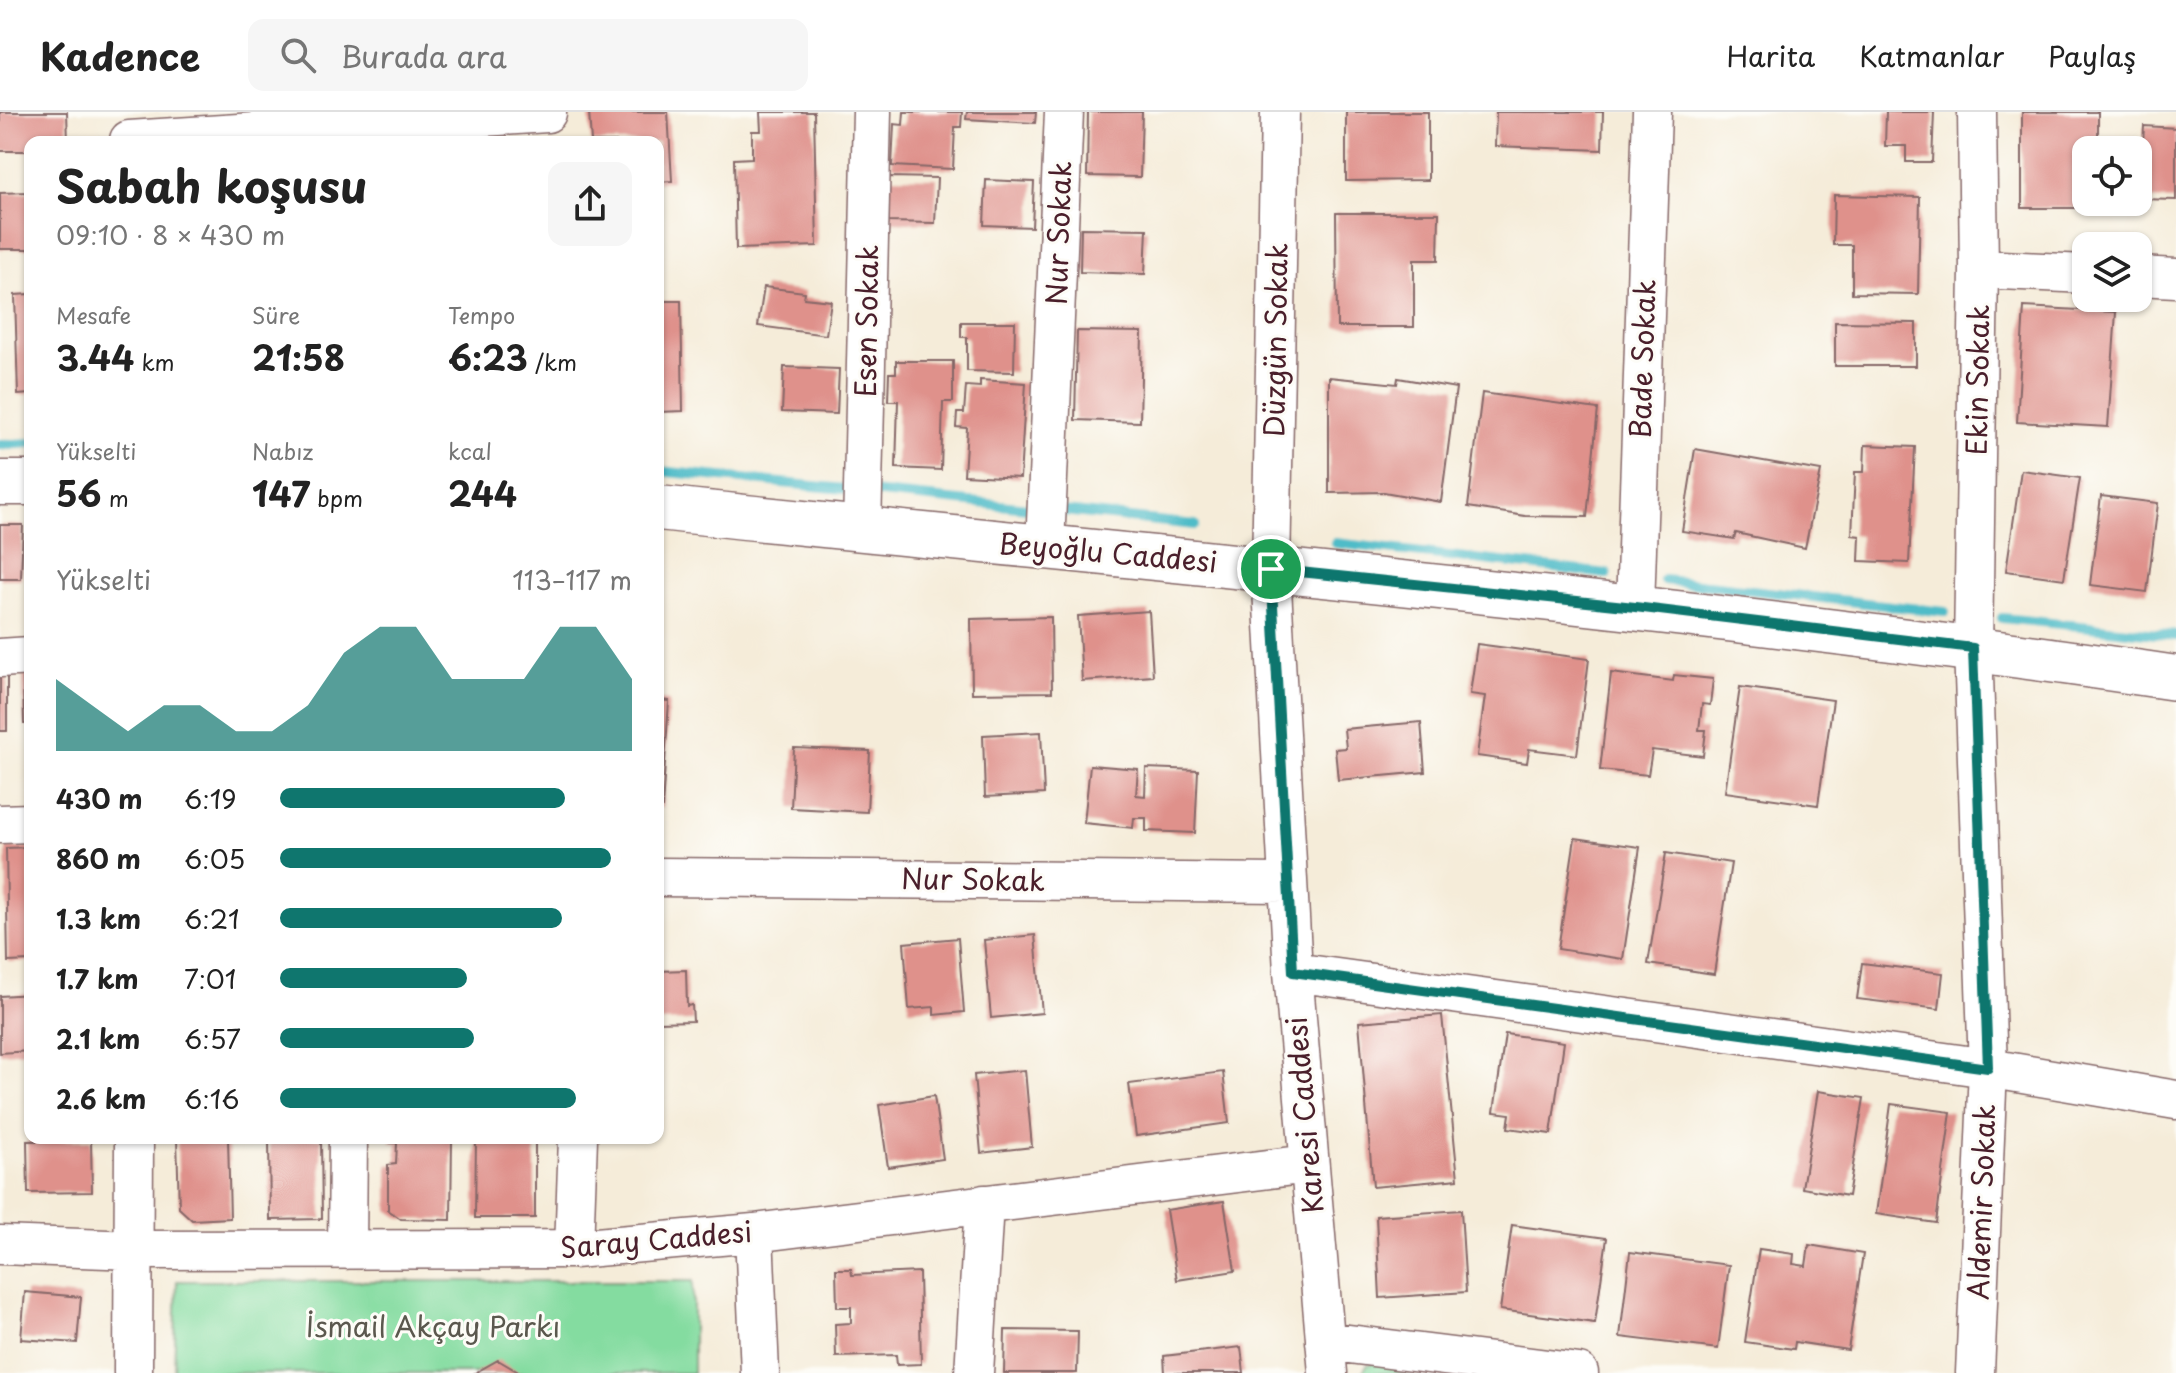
<!DOCTYPE html>
<html lang="tr">
<head>
<meta charset="utf-8">
<style>
	body { margin:0; font-family:"Playpen Sans",sans-serif; background:#f6f6f6; color:#222; height:100vh; display:flex; flex-direction:column; font-size:30px; white-space:nowrap }
	* { box-sizing:border-box; margin:0 }
	p { font-size:26px; color:#767676 }
	.icon { flex:none; width:44px; height:44px; fill:none; stroke:currentColor; stroke-width:2; stroke-linecap:round; stroke-linejoin:round }
	.map { position:relative; flex:1; overflow:hidden }
	.drawer { position:absolute; left:24px; top:24px; width:640px; height:1008px; display:flex; flex-direction:column; background:#fff; border-radius:16px; box-shadow:0 2px 6px #0004 }
	.drawer>* { flex:none }
	.fabs { position:absolute; left:2072px; top:24px; display:grid; gap:16px }
	.fabs a { display:grid; place-items:center; width:80px; height:80px; border-radius:16px; background:#fff; box-shadow:0 2px 6px #0004; font-size:40px }
	.pin { position:absolute; display:grid; place-items:center; width:68px; height:68px; color:#fff; margin:-34px; border:4px solid #fff; border-radius:50%; box-shadow:0 2px 8px #0007 }
	.round { display:grid; place-items:center; flex:none; width:84px; height:84px; border-radius:16px; background:#f6f6f6 }
	.head { display:flex; align-items:center; justify-content:space-between; height:136px; padding:0 32px }
	h1 { font-size:44px; font-weight:700; line-height:60px }
	.figures { display:grid; grid-template-columns:repeat(3,1fr); gap:12px; height:136px; padding:8px 32px }
	.figures div { display:grid; align-content:center }
	.figures b { font-size:34px; font-weight:700 }
	.figures small { font-size:22px; font-weight:400 }
	.figures p { font-size:22px }
	.chart { height:224px; padding:16px 32px }
	.chart p { display:flex; justify-content:space-between }
	.chart svg { width:100%; height:144px; margin-top:8px; fill:#0f766e; opacity:.7 }
	ul { padding:0 32px; list-style:none; font-size:26px }
	li { display:grid; grid-template-columns:128px 96px 1fr; align-items:center; height:60px }
	li i { height:20px; border-radius:10px; background:#0f766e }
	header { display:flex; align-items:center; gap:48px; box-sizing:border-box; height:112px; padding:0 40px; background:#fff; border-bottom:2px solid #e0e0e0 }
	header strong { font-size:38px }
	nav { display:flex; gap:44px; margin-inline-start:auto; font-size:28px }
	.search { width:560px; height:72px; background:#f6f6f6; display:flex; align-items:center; gap:20px; box-sizing:border-box; padding:0 28px; border-radius:16px; color:#767676; font-size:30px }
	.map>svg:first-child { display:block }
	.green { fill:#84dca0; stroke:#677e66; stroke-width:2 }
	.lines { fill:none; stroke-linecap:round; stroke-linejoin:round }
	.stream { stroke:#4fbcc8; stroke-width:10 }
	.building { fill:#df918b }
	.minor-casing { stroke:#866768; stroke-width:41 }
	.major-casing { stroke:#866768; stroke-width:47 }
	.minor { stroke:#fff; stroke-width:38 }
	.major { stroke:#fff; stroke-width:44 }
	.route-casing { stroke:#fff; stroke-width:16 }
	.route { stroke:#0f766e; stroke-width:10 }
	.labels { text-anchor:middle; stroke-width:6; stroke-linejoin:round; paint-order:stroke }
	.street-label { font-size:28px; fill:#4a1f2b; stroke:#fdfcf7 }
	.park-label { font-size:28px; fill:#5b584e; stroke:#fdfcf7 }
</style>
</head>
<body>
<header>
<strong>Kadence</strong>
<div class="search"><svg class="icon" aria-label="search" viewBox="0 0 24 24"><circle cx="10" cy="10" r="6"/><path d="M15 15l6 6"/></svg>Burada ara</div>
<nav><a>Harita</a><a>Katmanlar</a><a>Paylaş</a></nav>
</header>
<div class="map">
<svg width="2176" height="1261" viewBox="0 0 2176 1261">
	<rect width="100%" height="100%" fill="#fdfcf7"/>
	<filter id="ink" filterUnits="userSpaceOnUse"><feTurbulence type="fractalNoise" baseFrequency=".0125" numOctaves="2"/><feDisplacementMap in="SourceGraphic" scale="16" xChannelSelector="R" yChannelSelector="G"/><feConvolveMatrix kernelMatrix="1 2 1 2 8 2 1 2 1" color-interpolation-filters="sRGB"/></filter>
	<filter id="wash" filterUnits="userSpaceOnUse"><feTurbulence type="fractalNoise" baseFrequency=".006" numOctaves="4" result="noise"/><feDisplacementMap in="SourceGraphic" scale="32" xChannelSelector="R" yChannelSelector="G"/><feGaussianBlur stdDeviation="1.8" result="paint"/><feColorMatrix in="noise" values="0 0 0 0 0 0 0 0 0 0 0 0 0 0 0 0 0 1.4 0 .05"/><feComposite in="paint" operator="in"/></filter>
	<g filter="url(#wash)">
		<rect width="100%" height="100%" fill="#f5ecd9"/>
		<path class="green" d="M177 1169H693V1261H174Z
			M1378 1249 1473 1261H1362L1367 1253Z"/>
		<g class="lines">
			<path class="stream" d="M0 333 30 331
				M658 359 855 378
				M871 380 1038 397
				M1054 398 1195 413
				M1335 431 1607 462
				M1664 468 1945 500
				M2002 506 2176 524"/>
		</g>
		<g id="blocks">
			<path class="building" d="M0 0H67L68 30H30V39H0Z
				M589 0H668L672 69 658 70V30H591Z
				M760 0H814L817 134 736 137 734 47 752 46V19H761Z
				M904 0H962L961 15H955L953 57 892 54 894 12 903 13Z
				M967 0H1036L1035 11 966 7Z
				M1088 0H1142L1140 65 1087 64Z
				M1346 0H1428V68L1346 69Z
				M1496 0H1603L1602 38 1495 34Z
				M1886 0H1934L1932 50H1906V34H1885Z
				M2022 0H2098V38H2086V90H2097V96H2022Z
				M2144 14 2176 16V88L2140 87Z
				M889 65 937 66 935 111 887 110Z
				M986 68 1034 70 1032 115 984 113Z
				M30 80V137H0V81Z
				M1834 83 1920 85 1918 182 1852 181V133H1833Z
				M1336 101H1439L1438 148H1414V215H1337Z
				M1081 116 1147 117 1145 162 1080 160Z
				M764 175 805 180 804 186 831 189 826 223 758 214Z
				M30 182V282L18 283 15 183Z
				M658 189H681L683 299 658 300Z
				M2024 195 2116 200 2108 315 2017 310Z
				M961 210H1015L1014 260 967 259V225H961Z
				M1835 210 1916 211V254H1835Z
				M1077 219 1142 220 1140 310 1075 308Z
				M896 249H953V290H943L941 358 896 356 898 289H888L889 261H896Z
				M784 255 839 257 837 302 782 300Z
				M1329 265 1397 272 1398 266 1456 276 1441 390 1384 380 1329 381Z
				M980 268 1026 271 1020 366 964 363 967 316 956 315 957 301H964L966 274 980 275Z
				M1482 281 1598 297 1587 405 1525 404 1468 395Z
				M1865 333 1915 335 1909 451 1859 449 1860 424 1852 423 1855 360H1864Z
				M1695 337 1821 359 1805 436 1736 421 1734 427 1682 419Z
				M2021 358 2080 366 2064 467 2006 459Z
				M2101 384 2158 391 2147 480 2090 473Z
				M0 413H23L21 467H0Z
				M1149 499 1153 564 1082 569 1078 504Z
				M1051 505 1052 580 972 581 971 507Z
				M1477 532 1589 547 1577 643 1529 637 1527 651 1477 644 1485 584 1470 582Z
				M23 561H30V612H24Z
				M1611 561 1673 569 1674 563 1713 567 1710 593 1702 592 1699 618H1706L1703 644 1652 638 1648 663 1600 658Z
				M0 563H7V619H0Z
				M1740 575 1833 588 1818 693 1725 680Z
				M658 588 669 589 662 696H658Z
				M1421 610 1425 660 1338 668 1335 637 1346 636 1344 617Z
				M1041 620 1044 682 985 685 983 623Z
				M794 636 870 639 867 700 791 696Z
				M1090 653 1138 657 1136 683 1145 684 1146 656 1198 658 1195 721 1146 719V706H1134L1133 716 1084 711Z
				M1575 726 1640 735 1623 847 1558 837Z
				M30 735V849L8 850 6 736Z
				M1666 741 1731 751 1714 862 1648 852Z
				M1035 823 1042 901 991 906 984 828Z
				M958 826 964 900 934 903V895L909 897 904 831Z
				M1862 851 1943 861 1939 897 1857 887Z
				M686 858 687 894 692 893 693 909 658 910V859Z
				M30 882V939L0 941V884Z
				M1442 903 1458 1067 1373 1075 1359 910Z
				M1505 922 1564 930 1551 1022 1508 1016 1510 1002 1494 1000Z
				M1025 958 1032 1035 981 1041 974 963Z
				M1223 960 1229 1011 1136 1024 1129 972Z
				M1818 979 1864 986 1848 1084 1802 1076Z
				M934 984 943 1047 888 1055 879 993Z
				M1891 992 1951 1000 1936 1111 1876 1102Z
				M177 1026H228L230 1106 192 1108 179 1096Z
				M269 1026H321L322 1107 270 1108Z
				M391 1026H452L451 1108 401 1107 388 1098V1053L396 1052 397 1031H391Z
				M476 1026H535V1106H475Z
				M91 1028 92 1080 28 1081 27 1029Z
				M1224 1089 1235 1159 1177 1168 1166 1098Z
				M1461 1098 1466 1180 1380 1186 1376 1104Z
				M1512 1113 1607 1126 1595 1211 1500 1198Z
				M1809 1133 1863 1142 1848 1238 1795 1230 1794 1237 1745 1230 1759 1137 1794 1142 1793 1152 1806 1154Z
				M1630 1140 1729 1153 1718 1237 1620 1225Z
				M836 1157H851L852 1163 919 1160 921 1252 897 1253 896 1243 836 1245 835 1212 851 1211V1195H837Z
				M25 1180 81 1185 77 1231 21 1227Z
				M1005 1218 1078 1219 1077 1261H1004Z
				M1241 1235 1244 1261H1165L1164 1244Z
				M498 1248 520 1261H475Z"/>
		</g>
	</g>
	<g filter="url(#ink)">
		<use href="#blocks" fill-opacity="0" stroke="#866768" stroke-width="2"/>
		<g class="lines">
			<defs>
				<path id="minor" d="M1280 0 1271 457 1293 860 1328 1261
					M129 28 547 1
					M1979 157 2086 162
					M2138 164 2176 166
					M862 418 872 0
					M1045 434 1064 0
					M1635 495 1652 0
					M0 546 30 544
					M0 712 30 711
					M658 765 1287 771
					M1293 860 1988 956 2176 988
					M754 1121 760 1261
					M0 1133 134 1138 574 1137 754 1121 1309 1052
					M574 1137 578 1026
					M347 1138 348 1026
					M1325 1229 1579 1261
					M133 1261 134 1026
					M974 1261 984 1092
					M1975 1261 1988 956 1973 536 1979 157 1977 0"/>
				<path id="major" d="M0 371H30
					M658 396C1165 449 1672 491 2176 566"/>
			</defs>
			<use href="#minor" class="minor-casing"/>
			<use href="#major" class="major-casing"/>
			<use href="#minor" class="minor"/>
			<use href="#major" class="major"/>
		</g>
	</g>
	<g class="lines" filter="url(#ink)">
		<defs>
			<path id="route" d="M1271 457 1635 495 1973 536 1988 956 1293 860Z"/>
		</defs>
		<use href="#route" class="route-casing"/>
		<use href="#route" class="route"/>
	</g>
	<g class="labels">
		<g class="street-label">
			<text transform="translate(1059 121) rotate(-88)" y="10">Nur Sokak</text>
			<text transform="translate(867 209) rotate(-89)" y="10">Esen Sokak</text>
			<text transform="translate(1276 228) rotate(-89)" y="10">Düzgün Sokak</text>
			<text transform="translate(1643 247) rotate(-88)" y="10">Bade Sokak</text>
			<text transform="translate(1978 268) rotate(-89)" y="10">Ekin Sokak</text>
			<text transform="translate(1108 441) rotate(5)" y="10">Beyoğlu Caddesi</text>
			<text transform="translate(973 768) rotate(1)" y="10">Nur Sokak</text>
			<text transform="translate(1305 1003) rotate(-95)" y="10">Karesi Caddesi</text>
			<text transform="translate(1982 1090) rotate(-88)" y="10">Aldemir Sokak</text>
			<text transform="translate(656 1128) rotate(-5)" y="10">Saray Caddesi</text>
		</g>
		<g class="park-label">
			<text x="433" y="1225">İsmail Akçay Parkı</text>
		</g>
	</g>
</svg>
<div class="fabs">
<a><svg class="icon" aria-label="locate" viewBox="0 0 24 24"><circle cx="12" cy="12" r="6"/><path d="M12 2v4M12 18v4M2 12h4M18 12h4"/></svg></a>
<a><svg class="icon" aria-label="layers" viewBox="0 0 24 24"><path d="M12 4l9 5-9 5-9-5zM3 14l9 5 9-5"/></svg></a>
</div>
<div class="pin" style="left:1271px;top:457px;background:#1e9e55"><svg class="icon" aria-label="arrive" viewBox="0 0 24 24"><path d="M6 21V4h12l-3 4 3 4H6"/></svg></div>
<section class="drawer">
<div class="head"><div><h1>Sabah koşusu</h1><p>09:10 · 8 × 430 m</p></div><a class="round"><svg class="icon" aria-label="share" viewBox="0 0 24 24"><path d="M12 15V3M7 8l5-5 5 5M5 13v7h14v-7"/></svg></a></div>
<div class="figures">
<div><p>Mesafe</p><b>3.44<small> km</small></b></div>
<div><p>Süre</p><b>21:58</b></div>
<div><p>Tempo</p><b>6:23<small> /km</small></b></div>
</div>
<div class="figures">
<div><p>Yükselti</p><b>56<small> m</small></b></div>
<div><p>Nabız</p><b>147<small> bpm</small></b></div>
<div><p>kcal</p><b>244</b></div>
</div>
<div class="chart"><p><span>Yükselti</span>113–117 m</p>
<svg viewBox="0 0 160 44" preserveAspectRatio="none"><path d="M0 44V22L10 30L20 38L30 30L40 30L50 38L60 38L70 30L80 14L90 6L100 6L110 22L120 22L130 22L140 6L150 6L160 22V44z"/></svg>
</div>
<ul>
<li><b>430 m</b>6:19<i style="width:81%"></i></li>
<li><b>860 m</b>6:05<i style="width:94%"></i></li>
<li><b>1.3 km</b>6:21<i style="width:80%"></i></li>
<li><b>1.7 km</b>7:01<i style="width:53%"></i></li>
<li><b>2.1 km</b>6:57<i style="width:55%"></i></li>
<li><b>2.6 km</b>6:16<i style="width:84%"></i></li>
</ul>
</section>
</div>
</body>
</html>
